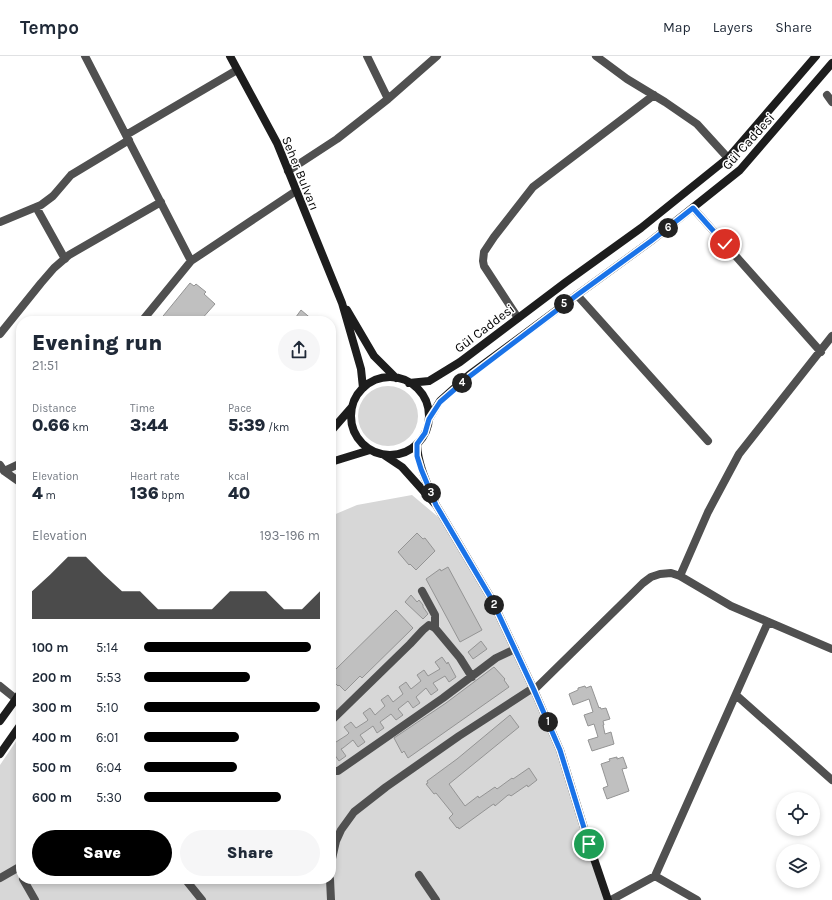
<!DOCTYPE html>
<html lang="en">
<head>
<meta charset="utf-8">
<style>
	body { margin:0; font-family:Karla,sans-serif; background:#f6f6f7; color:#1f2937; height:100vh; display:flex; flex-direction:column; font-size:15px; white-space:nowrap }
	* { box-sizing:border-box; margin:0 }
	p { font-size:13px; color:#747a83 }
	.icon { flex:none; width:22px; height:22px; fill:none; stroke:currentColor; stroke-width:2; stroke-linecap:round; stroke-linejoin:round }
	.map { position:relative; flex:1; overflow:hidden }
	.panel { position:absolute; left:16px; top:260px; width:320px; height:568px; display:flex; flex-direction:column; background:#fff; border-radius:16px; box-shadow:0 2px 6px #0003 }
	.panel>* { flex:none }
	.fabs { position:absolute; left:776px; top:736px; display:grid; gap:8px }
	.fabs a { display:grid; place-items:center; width:44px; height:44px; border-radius:50%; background:#fff; box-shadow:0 2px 6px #0003; font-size:20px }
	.pin { position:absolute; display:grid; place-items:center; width:34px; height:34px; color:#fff; margin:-17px; border:2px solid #fff; border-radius:50%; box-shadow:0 1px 4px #0007 }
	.km { position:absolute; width:20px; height:20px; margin:-10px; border-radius:50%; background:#222; color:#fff; font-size:11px; line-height:20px; text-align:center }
	.round { display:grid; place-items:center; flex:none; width:42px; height:42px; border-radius:21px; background:#f6f6f7 }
	.head { display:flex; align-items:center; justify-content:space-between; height:68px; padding:0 16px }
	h1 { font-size:22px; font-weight:800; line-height:30px }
	.metrics { display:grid; grid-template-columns:repeat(3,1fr); gap:6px; height:68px; padding:4px 16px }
	.metrics div { display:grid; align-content:center }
	.metrics b { font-size:17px; font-weight:800 }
	.metrics small { font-size:11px; font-weight:400 }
	.metrics p { font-size:11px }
	.chart { height:112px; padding:8px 16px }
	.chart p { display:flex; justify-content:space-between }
	.chart svg { width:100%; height:72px; margin-top:4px; fill:#000; opacity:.7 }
	.primary-button { display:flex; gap:8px; margin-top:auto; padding:8px 16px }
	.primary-button a { flex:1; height:46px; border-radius:24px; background:#000; color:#fff; font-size:16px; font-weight:800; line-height:46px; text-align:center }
	.primary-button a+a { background:#f6f6f7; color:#1f2937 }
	ul { padding:0 16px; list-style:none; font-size:13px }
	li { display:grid; grid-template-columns:64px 48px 1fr; align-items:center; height:30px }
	li i { height:10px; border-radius:5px; background:#000 }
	header { display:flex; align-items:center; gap:24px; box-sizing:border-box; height:56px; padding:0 20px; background:#fff; border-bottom:1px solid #e0e1e3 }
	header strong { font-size:19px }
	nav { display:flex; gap:22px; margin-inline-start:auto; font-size:14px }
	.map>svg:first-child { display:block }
	.green { fill:#d7d7d7 }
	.building { fill:#c0c0c0; stroke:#949494 }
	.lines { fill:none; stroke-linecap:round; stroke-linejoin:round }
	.street { stroke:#505050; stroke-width:8 }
	.secondary { stroke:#1d1d1d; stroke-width:8 }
	.route-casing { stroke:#fff; stroke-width:8 }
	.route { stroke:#1a73e8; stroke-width:5 }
	.labels { text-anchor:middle; stroke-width:3; stroke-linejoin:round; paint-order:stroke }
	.street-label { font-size:13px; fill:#000; stroke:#fff }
</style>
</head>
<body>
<header>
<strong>Tempo</strong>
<nav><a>Map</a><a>Layers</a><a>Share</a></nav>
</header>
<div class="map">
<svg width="832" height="844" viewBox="0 0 832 844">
	<rect width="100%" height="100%" fill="#fff"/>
	<path class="green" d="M358 360a30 30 0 1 1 60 0a30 30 0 1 1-60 0Z
		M412 439 443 465 480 524 543 656 608 844H0V709L21 678V823H331V460L357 449Z"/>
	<path class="building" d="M190 227 194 230 196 228 206 236 204 238 215 248 200 265H159Z
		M301 254 314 265H293Z
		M417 477 423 483 425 482 435 495 416 514 410 508 409 509 398 496Z
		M448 511 482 574 460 586 426 523 440 513 441 515Z
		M411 539 417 546 419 544 423 549V551L428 558 423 563 405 546Z
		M396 554 413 572 362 622 360 620 345 635 339 629 338 630 331 623V608L336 613Z
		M481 585 487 593 473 603 468 596Z
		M442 601 447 608 448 606 456 621 449 626 445 620 433 627 438 634 431 639 426 632 416 641 420 647 413 652 408 645 398 653 403 659 396 664 391 658 380 666 384 672 377 677 373 670 366 675 360 679 365 686 358 691 353 684 343 692 341 693 346 700 339 705 334 698 331 700V678L336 686 347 679 349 677 344 671 351 666 356 672 367 665 368 664 363 657 370 652 375 659 385 650 381 644 388 639 393 646 403 638 399 631 406 626 411 633 421 625 417 619 424 614 428 620 440 613 435 606Z
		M494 611 505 623 504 624 509 631 408 702 404 695 402 697 394 682 446 647Z
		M585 630 586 632 591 630 599 652 600 651 601 653 606 652 610 663 603 665 604 669H603L605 678 611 676 614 688 592 695 588 684 598 681 594 668 588 670 584 659 593 656 589 643 573 649 569 638 578 634V632Z
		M510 659 519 671 449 728 465 750 478 740 479 742 495 731 497 733 512 722 513 723 529 712 537 724 528 731 527 729 511 740 510 739H508L495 750 494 748 492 749 459 773 458 771 457 772 449 762 453 758 436 737 434 738 426 728 428 727 427 725 457 703Z
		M617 701V703L623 701 627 712 622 713 629 735 607 743 603 732 608 730 601 708 610 705 609 703Z"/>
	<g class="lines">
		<path class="street" d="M85 0 191 205
			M367 0 388 43 437 0
			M596 0 627 23 665 46 697 68 728 102
			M827 39 832 46
			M126 79 237 14
			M288 115 337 83 388 43
			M36 151 65 203
			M693 152 821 296
			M0 166 41 149 53 140 71 119 129 84
			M577 239 708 385
			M518 262 484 210 483 205 484 196 494 181 533 131 654 39
			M142 265 191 205 296 135
			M0 278 41 227 54 212 69 199 161 146
			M0 409 4 415 21 427
			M4 415 21 407
			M680 520 708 456 739 398 832 280
			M422 535 435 559V572
			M0 630 16 643
			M534 634 643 527 651 521 660 518 671 517 680 520 731 550 832 593
			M736 639 832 724
			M331 665 410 588 423 574 429 569 435 572 460 602 472 621
			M331 713 333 715H338L443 642 496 602 515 593
			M331 807 336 785 341 774 354 756 386 731 459 680 533 632
			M419 819 436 844
			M655 820 697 844
			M0 822 21 810
			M23 823 35 844
			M185 823 202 844
			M330 823 331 844
			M611 844 655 820 768 566"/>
		<path class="secondary" d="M230 0 277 87 342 247 361 313 363 332
			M347 254 374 300 396 322
			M351 360a39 39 0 1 1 78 0a39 39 0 1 1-78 0Z
			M409 327 429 325 460 306 566 226 641 172 728 102 816 0
			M429 363 440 345 469 319 577 239 651 185 740 114 832 7
			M331 375 352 351
			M384 399 402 411 436 449C428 429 418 410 417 388
			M331 406 370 394
			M436 449 491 542 534 634 560 694 589 788 608 844
			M0 665 21 636
			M0 698 21 668"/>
	</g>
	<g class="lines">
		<defs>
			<path id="route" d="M589 788 560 694 534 634 491 542 436 449 421 413 417 400V388L425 377 429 363 440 346 470 320 577 239 651 185 693 152 725 188"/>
		</defs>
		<use href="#route" class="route-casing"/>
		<use href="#route" class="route"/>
	</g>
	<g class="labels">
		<g class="street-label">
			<text transform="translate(748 85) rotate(-48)" y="5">Gül Caddesi</text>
			<text transform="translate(301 117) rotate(68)" y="5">Seher Bulvarı</text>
			<text transform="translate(484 272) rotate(-37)" y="5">Gül Caddesi</text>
		</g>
	</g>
</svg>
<div class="fabs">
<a><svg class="icon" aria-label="locate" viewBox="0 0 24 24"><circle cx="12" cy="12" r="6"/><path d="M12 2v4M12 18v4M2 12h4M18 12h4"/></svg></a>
<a><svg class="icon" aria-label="layers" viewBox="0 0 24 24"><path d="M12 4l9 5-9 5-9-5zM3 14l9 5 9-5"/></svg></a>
</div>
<div class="pin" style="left:589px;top:788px;background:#1e9e55"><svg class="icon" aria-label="arrive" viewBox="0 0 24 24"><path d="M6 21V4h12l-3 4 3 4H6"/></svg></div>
<div class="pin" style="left:725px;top:188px;background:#d93025"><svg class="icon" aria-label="check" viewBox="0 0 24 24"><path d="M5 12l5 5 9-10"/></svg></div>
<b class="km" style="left:548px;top:666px">1</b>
<b class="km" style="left:494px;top:549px">2</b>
<b class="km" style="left:431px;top:437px">3</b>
<b class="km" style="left:462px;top:327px">4</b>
<b class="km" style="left:564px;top:248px">5</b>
<b class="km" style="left:668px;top:172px">6</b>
<section class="panel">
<div class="head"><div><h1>Evening run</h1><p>21:51</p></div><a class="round"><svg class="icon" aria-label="share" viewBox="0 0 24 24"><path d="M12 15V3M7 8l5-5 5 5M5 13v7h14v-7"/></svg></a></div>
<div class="metrics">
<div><p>Distance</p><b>0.66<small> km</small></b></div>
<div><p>Time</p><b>3:44</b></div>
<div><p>Pace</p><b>5:39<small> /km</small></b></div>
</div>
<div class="metrics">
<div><p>Elevation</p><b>4<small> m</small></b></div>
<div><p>Heart rate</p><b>136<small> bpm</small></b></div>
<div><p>kcal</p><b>40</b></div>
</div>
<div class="chart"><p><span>Elevation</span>193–196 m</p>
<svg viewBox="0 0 160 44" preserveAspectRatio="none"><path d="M0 44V27L10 17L20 6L30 6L40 17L50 27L60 27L70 38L80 38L90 38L100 38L110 27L120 27L130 27L140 38L150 38L160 27V44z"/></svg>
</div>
<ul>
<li><b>100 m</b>5:14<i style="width:95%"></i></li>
<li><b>200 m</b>5:53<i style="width:60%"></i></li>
<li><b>300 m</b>5:10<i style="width:100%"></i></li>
<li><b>400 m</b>6:01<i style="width:54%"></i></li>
<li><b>500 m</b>6:04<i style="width:53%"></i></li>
<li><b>600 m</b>5:30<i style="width:78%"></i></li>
</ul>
<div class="primary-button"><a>Save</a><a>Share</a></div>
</section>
</div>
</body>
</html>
